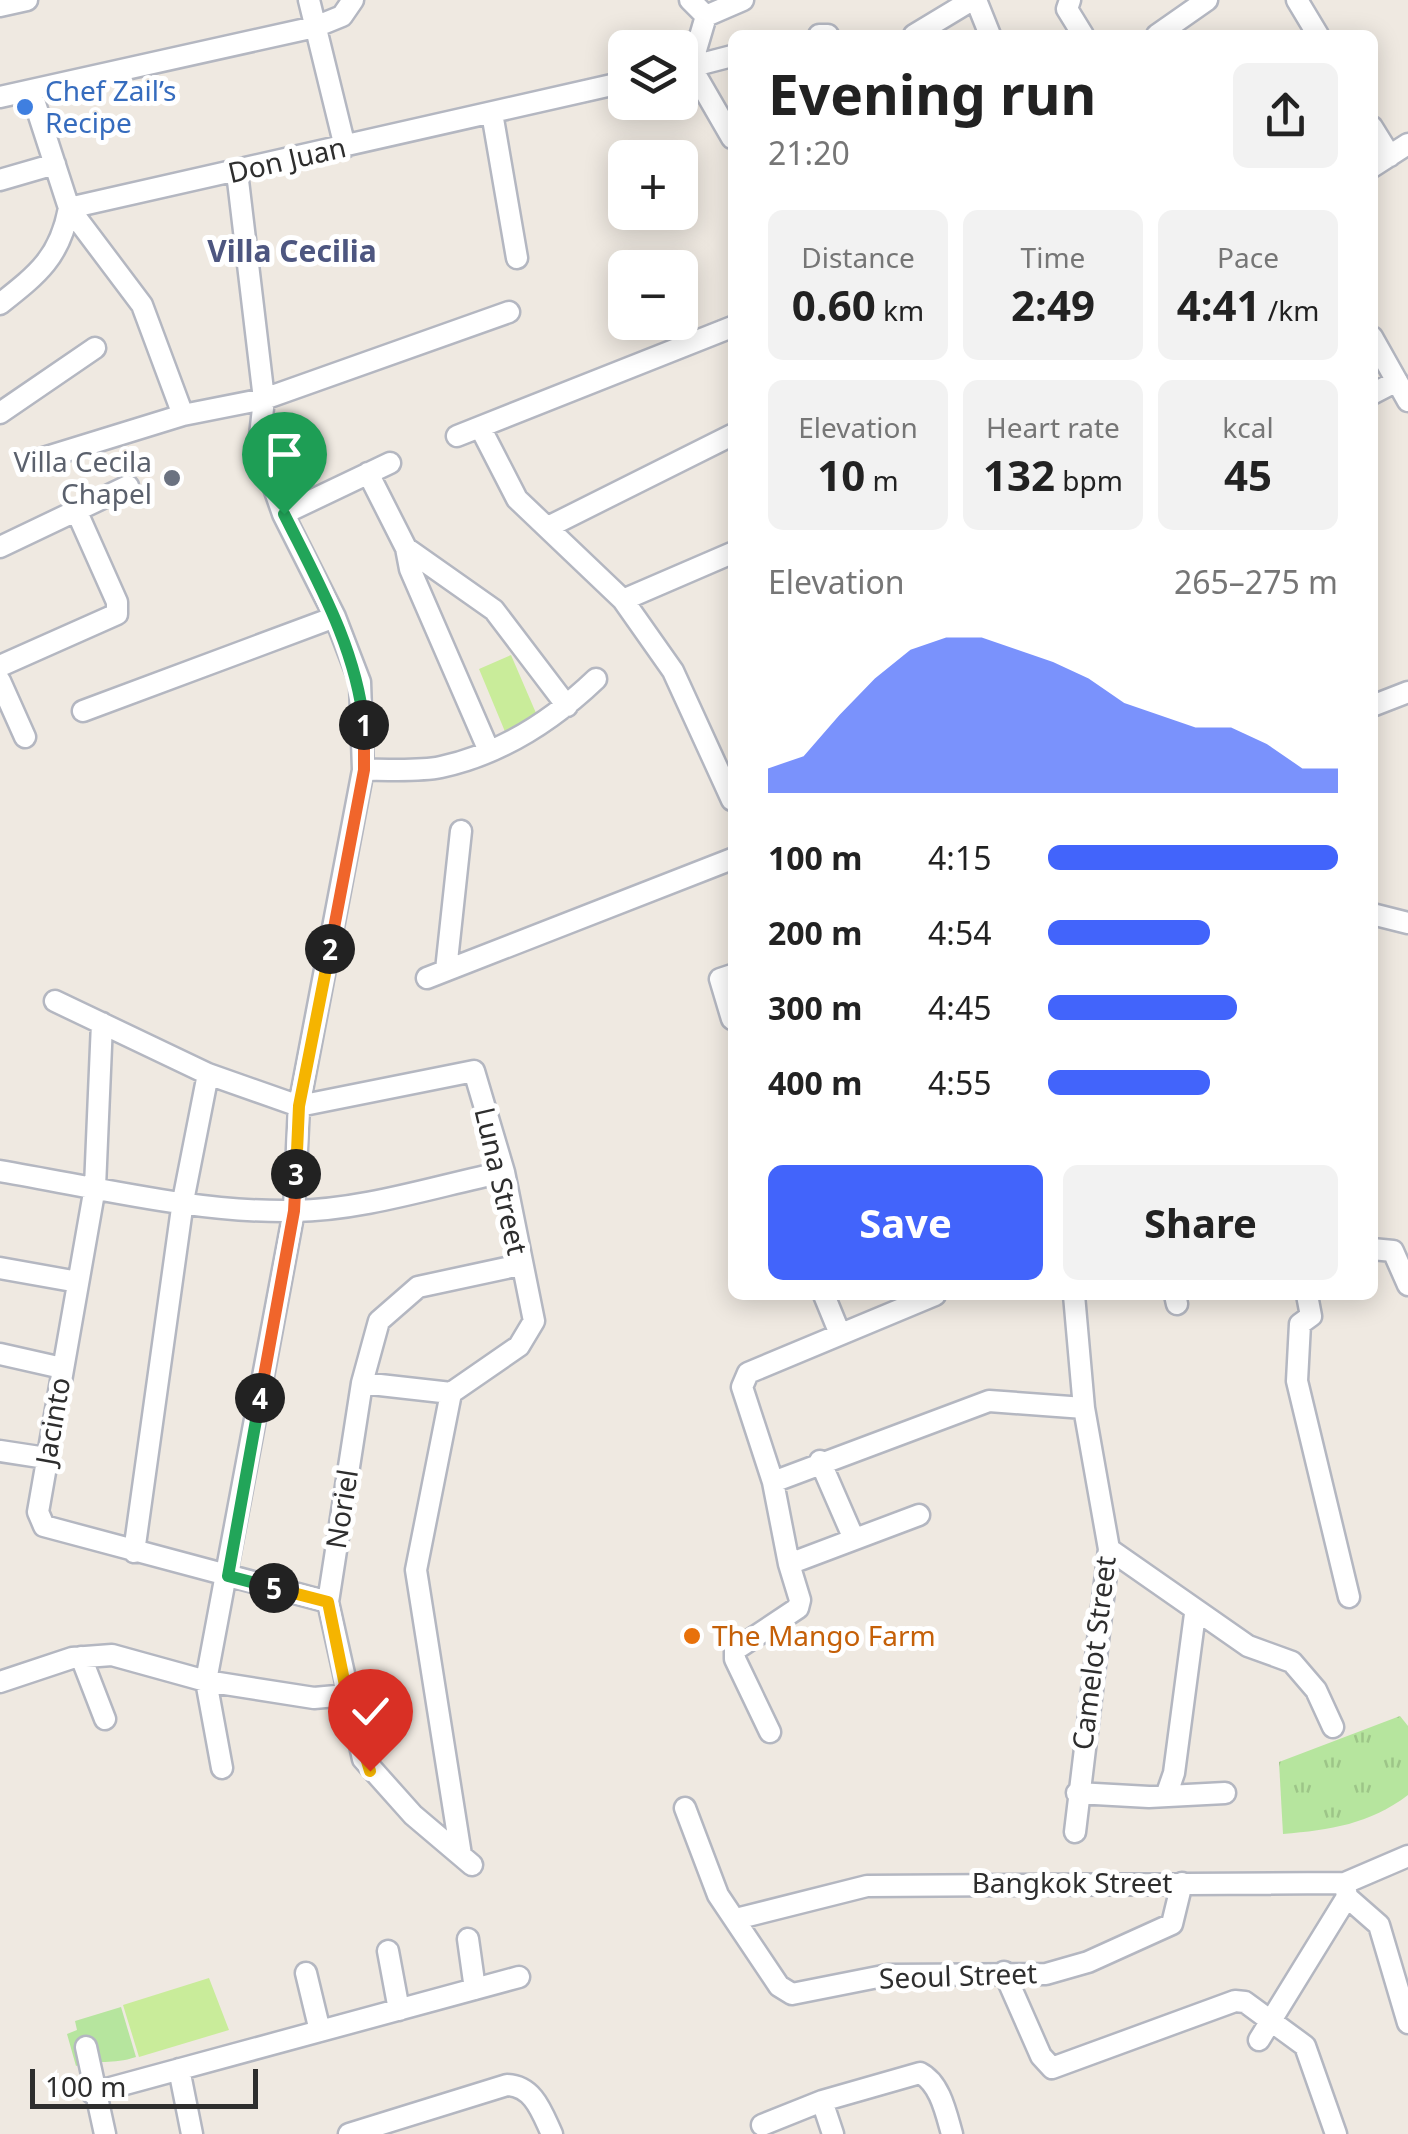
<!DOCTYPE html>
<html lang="en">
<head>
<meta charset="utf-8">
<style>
	body { margin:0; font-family:"Noto Sans",sans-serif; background:#f2f2f2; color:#222; height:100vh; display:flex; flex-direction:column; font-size:38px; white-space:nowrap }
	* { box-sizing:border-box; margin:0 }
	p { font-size:32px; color:#767676 }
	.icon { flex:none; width:55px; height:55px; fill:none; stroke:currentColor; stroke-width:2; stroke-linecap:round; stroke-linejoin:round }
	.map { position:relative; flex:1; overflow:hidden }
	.details { position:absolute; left:728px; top:30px; width:650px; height:1270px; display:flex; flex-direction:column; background:#fff; border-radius:15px; box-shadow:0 5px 25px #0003 }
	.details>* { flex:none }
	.buttons { position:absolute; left:608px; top:30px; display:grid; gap:20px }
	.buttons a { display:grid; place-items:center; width:90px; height:90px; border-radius:15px; background:#fff; box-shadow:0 5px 25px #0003; font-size:50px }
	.scale { position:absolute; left:30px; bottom:25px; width:228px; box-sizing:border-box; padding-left:10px; border:5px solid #2e2e2e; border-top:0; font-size:28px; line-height:35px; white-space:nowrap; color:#2e2e2e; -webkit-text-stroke:8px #fff; paint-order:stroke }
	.pin { position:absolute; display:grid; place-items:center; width:85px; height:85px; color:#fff; margin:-102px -42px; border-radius:50% 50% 50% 0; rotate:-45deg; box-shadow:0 0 10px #0007 }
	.pin .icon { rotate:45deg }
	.km { position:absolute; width:50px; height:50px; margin:-25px; border-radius:50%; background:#222; color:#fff; font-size:28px; line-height:50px; text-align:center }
	.round { display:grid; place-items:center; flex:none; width:105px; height:105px; border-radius:15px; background:#f2f2f2 }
	.head { display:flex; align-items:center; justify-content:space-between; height:170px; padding:0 40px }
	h1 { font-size:55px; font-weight:700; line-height:75px }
	.figures { display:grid; grid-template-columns:repeat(3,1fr); gap:15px; height:170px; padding:10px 40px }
	.figures div { display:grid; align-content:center; border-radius:15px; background:#f2f2f2; text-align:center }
	.figures b { font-size:42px; font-weight:700 }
	.figures small { font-size:28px; font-weight:400 }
	.figures p { font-size:28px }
	.chart { height:280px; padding:20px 40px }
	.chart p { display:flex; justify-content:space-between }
	.chart svg { width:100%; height:180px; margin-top:10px; fill:#4264fb; opacity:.7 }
	.cta { display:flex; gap:20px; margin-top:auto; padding:20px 40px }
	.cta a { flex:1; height:115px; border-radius:15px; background:#4264fb; color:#fff; font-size:40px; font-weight:700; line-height:115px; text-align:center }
	.cta a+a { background:#f2f2f2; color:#222 }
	ul { padding:0 40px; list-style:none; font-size:32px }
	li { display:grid; grid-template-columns:160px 120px 1fr; align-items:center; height:75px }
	li i { height:25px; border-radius:12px; background:#4264fb }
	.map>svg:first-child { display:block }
	.grass { fill:url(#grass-tufts) }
	.park { fill:#b6e59e }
	.pitch { fill:#c9ec9a }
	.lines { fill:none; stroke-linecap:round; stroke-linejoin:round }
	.minor-casing { stroke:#b4b7c1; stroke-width:25 }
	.minor { stroke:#fff; stroke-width:20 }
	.split-1-casing { stroke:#fff; stroke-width:20 }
	.split-2-casing { stroke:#fff; stroke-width:20 }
	.split-3-casing { stroke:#fff; stroke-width:20 }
	.split-4-casing { stroke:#fff; stroke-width:20 }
	.split-5-casing { stroke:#fff; stroke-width:20 }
	.split-6-casing { stroke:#fff; stroke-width:20 }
	.split-1 { stroke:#22a559; stroke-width:12 }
	.split-2 { stroke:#f0652b; stroke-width:12 }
	.split-3 { stroke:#f5b400; stroke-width:12 }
	.split-4 { stroke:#f0652b; stroke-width:12 }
	.split-5 { stroke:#22a559; stroke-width:12 }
	.split-6 { stroke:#f5b400; stroke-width:12 }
	.shop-dot { fill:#3f7fe0; stroke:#fff; stroke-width:4 }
	.worship-dot { fill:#6b7280; stroke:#fff; stroke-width:4 }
	.food-dot { fill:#e8710a; stroke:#fff; stroke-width:4 }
	.labels { text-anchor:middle; stroke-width:10; stroke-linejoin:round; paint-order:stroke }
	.shop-label { font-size:28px; fill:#366cbe; stroke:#fff; text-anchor:start }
	.street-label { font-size:28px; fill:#2e2e2e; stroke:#fff }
	.worship-label { font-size:28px; fill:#5b616d; stroke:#fff; text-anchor:end }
	.food-label { font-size:28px; fill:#c56008; stroke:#fff; text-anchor:start }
	.neighbourhood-label { font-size:30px; font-weight:bold; fill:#4d5680; stroke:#fff }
</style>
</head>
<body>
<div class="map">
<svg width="1408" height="2134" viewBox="0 0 1408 2134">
	<defs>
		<pattern id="grass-tufts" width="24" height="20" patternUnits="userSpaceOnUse" patternTransform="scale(2.5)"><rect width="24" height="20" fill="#b6e59e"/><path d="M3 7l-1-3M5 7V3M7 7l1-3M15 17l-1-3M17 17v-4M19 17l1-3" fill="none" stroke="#9dc588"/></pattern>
	</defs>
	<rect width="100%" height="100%" fill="#efe9e1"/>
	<path class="grass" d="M1400 1716 1408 1726V1795C1370 1824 1330 1830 1283 1834L1279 1762Z"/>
	<path class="park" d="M121 2007 136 2057C112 2065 98 2059 76 2066L67 2034 77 2030 75 2021Z"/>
	<path class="pitch" d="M511 655 539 720 506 734 479 669Z
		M209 1978 229 2030 139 2057 123 2005Z"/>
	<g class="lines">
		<defs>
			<path id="minor" d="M309 0 345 147
				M690 0 706 16
				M976 0 990 35
				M1070 0 1067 9 1083 35
				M1297 0 1318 35
				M0 6 27 0
				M819 35H828
				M914 35 972 0
				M1157 35 1207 0
				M691 67 706 16 743 0
				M691 67 732 138
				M682 69 732 56
				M31 91 69 208 142 305 183 415
				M0 97 315 27 342 16 353 0
				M492 113 517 258
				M1372 127 1390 156
				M1372 167 1408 144
				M0 180 55 164
				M69 208 625 82
				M0 304C38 274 60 257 69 208
				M1372 337 1408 401
				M1372 394 1397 381
				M0 413 95 348
				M480 427 517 499 623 600 673 671 732 800
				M457 436 732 327
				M37 460 183 415 264 399 509 312
				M368 473 406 548 410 569 489 751
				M283 514 390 463
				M548 527 732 435
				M0 547 128 486
				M406 548 494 610 567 706
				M623 600 732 553
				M0 666 117 614V602L76 510
				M0 681 25 737
				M1372 706 1408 692
				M83 711 335 617
				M363 770C388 769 417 772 441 767 501 754 552 721 596 679
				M1372 914 1408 923
				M446 970 461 831
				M732 975 720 979 732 1019
				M427 978 732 859
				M55 1001 208 1074 299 1106 474 1071 504 1172 534 1321 519 1346 451 1393
				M102 1023 95 1187 38 1512 44 1526 328 1602
				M0 1171C95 1187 197 1213 294 1211 364 1210 436 1186 504 1172
				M1372 1249 1393 1251 1408 1285
				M0 1268 78 1282
				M824 1295 840 1334
				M1074 1295 1084 1408 1109 1549 1075 1832
				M1175 1295 1177 1304
				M1307 1295 1311 1316 1300 1324 1297 1381 1349 1597
				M0 1354 62 1368
				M362 1383 451 1393
				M451 1393 416 1570 461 1855
				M0 1451 46 1458
				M820 1461 854 1539
				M773 1482 989 1401 1084 1408
				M919 1515 789 1564 773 1482 742 1387 748 1373 935 1295
				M1109 1549 1248 1646 1292 1662 1316 1690 1333 1727
				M134 1552 183 1201 208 1074
				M81 1657 105 1719
				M0 1682 72 1658 112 1655 206 1681 314 1698 347 1695
				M770 1732 735 1659V1650L798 1608 800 1600 789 1564
				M222 1768 206 1681 294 1211 299 1106 363 770 360 682 335 617 283 514 259 445 264 399 237 172
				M1077 1793 1149 1797 1225 1793
				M1166 1796 1174 1773 1195 1614
				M685 1808 718 1895 779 1986 792 1994 888 1975 1046 1974 1088 1962 1172 1924 1182 1883
				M472 1865 413 1815 363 1759 328 1602 362 1383 379 1321 418 1287 520 1265
				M1345 1884 1347 1897 1379 1925 1408 2023
				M736 1919 867 1886 1345 1883 1408 1856
				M468 1939 475 1989
				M388 1951 399 2010
				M1004 1972 1041 2056 1052 2068 1235 2001 1245 2002 1305 2046 1336 2134
				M306 1973 320 2031
				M1259 2040 1347 1897
				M86 2047 105 2134
				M179 2069 192 2134
				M92 2093 519 1977
				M822 2101 833 2134
				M762 2125 822 2101 920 2073C940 2083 946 2113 952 2134
				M349 2134 507 2085C534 2086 542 2113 552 2134"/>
		</defs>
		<use href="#minor" class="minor-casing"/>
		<use href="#minor" class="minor"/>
	</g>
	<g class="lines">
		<defs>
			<path id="split-1" d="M284 514C318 582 356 648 364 725"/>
			<path id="split-2" d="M330 949 364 770V725"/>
			<path id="split-3" d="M296 1174 299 1106 330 949"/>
			<path id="split-4" d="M260 1398 294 1211 296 1174"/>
			<path id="split-5" d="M260 1398 228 1576 274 1588"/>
			<path id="split-6" d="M274 1588 328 1602 347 1695 370 1771"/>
		</defs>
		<use href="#split-1" class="split-1-casing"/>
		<use href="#split-2" class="split-2-casing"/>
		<use href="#split-3" class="split-3-casing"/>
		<use href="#split-4" class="split-4-casing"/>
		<use href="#split-5" class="split-5-casing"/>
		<use href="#split-6" class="split-6-casing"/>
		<use href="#split-1" class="split-1"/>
		<use href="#split-2" class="split-2"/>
		<use href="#split-3" class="split-3"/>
		<use href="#split-4" class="split-4"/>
		<use href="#split-5" class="split-5"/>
		<use href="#split-6" class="split-6"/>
	</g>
	<circle class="shop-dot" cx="25" cy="107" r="10"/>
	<circle class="worship-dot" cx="172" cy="478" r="10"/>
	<circle class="food-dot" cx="692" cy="1636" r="10"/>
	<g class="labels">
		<g class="shop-label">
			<text x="45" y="101">Chef Zail’s<tspan x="45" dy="32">Recipe</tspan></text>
		</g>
		<g class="street-label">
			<text transform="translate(287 160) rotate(-13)" y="10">Don Juan</text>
			<text transform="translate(501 1181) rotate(77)" y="10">Luna Street</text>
			<text transform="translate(53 1421) rotate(-80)" y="10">Jacinto</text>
			<text transform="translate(342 1509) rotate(-81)" y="10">Noriel</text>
			<text transform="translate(1094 1653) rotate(-83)" y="10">Camelot Street</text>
			<text x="1072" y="1893">Bangkok Street</text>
			<text transform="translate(958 1976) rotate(-2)" y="10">Seoul Street</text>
		</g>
		<g class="worship-label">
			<text x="152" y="472">Villa Cecila<tspan x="152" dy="32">Chapel</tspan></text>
		</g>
		<g class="food-label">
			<text x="712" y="1646">The Mango Farm</text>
		</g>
		<g class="neighbourhood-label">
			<text x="292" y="262">Villa Cecilia</text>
		</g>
	</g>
</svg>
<div class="buttons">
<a><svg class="icon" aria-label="layers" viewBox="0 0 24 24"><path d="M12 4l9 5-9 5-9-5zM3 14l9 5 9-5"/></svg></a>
<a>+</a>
<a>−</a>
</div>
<div class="scale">100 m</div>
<div class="pin" style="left:284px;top:514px;background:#1e9e55"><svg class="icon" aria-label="arrive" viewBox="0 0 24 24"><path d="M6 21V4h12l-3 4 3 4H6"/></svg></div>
<div class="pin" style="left:370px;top:1771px;background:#d93025"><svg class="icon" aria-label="check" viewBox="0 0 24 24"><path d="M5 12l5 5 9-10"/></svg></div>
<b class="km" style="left:364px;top:725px">1</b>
<b class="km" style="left:330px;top:949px">2</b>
<b class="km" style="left:296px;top:1174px">3</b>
<b class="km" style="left:260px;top:1398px">4</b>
<b class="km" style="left:274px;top:1588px">5</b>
<section class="details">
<div class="head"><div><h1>Evening run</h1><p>21:20</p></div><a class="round"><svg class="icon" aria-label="share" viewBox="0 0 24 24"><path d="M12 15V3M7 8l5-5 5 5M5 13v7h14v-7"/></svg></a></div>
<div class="figures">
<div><p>Distance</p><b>0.60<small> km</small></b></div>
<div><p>Time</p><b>2:49</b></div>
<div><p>Pace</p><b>4:41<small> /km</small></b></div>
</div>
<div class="figures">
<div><p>Elevation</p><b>10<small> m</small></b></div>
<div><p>Heart rate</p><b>132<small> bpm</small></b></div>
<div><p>kcal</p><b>45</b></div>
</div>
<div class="chart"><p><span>Elevation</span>265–275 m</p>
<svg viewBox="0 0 160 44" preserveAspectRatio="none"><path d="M0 44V38L10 35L20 25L30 16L40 9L50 6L60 6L70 9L80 12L90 16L100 22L110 25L120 28L130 28L140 32L150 38L160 38V44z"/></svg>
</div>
<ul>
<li><b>100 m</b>4:15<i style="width:100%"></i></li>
<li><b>200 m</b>4:54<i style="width:56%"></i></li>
<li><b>300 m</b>4:45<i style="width:65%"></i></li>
<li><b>400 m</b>4:55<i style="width:56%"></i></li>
</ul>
<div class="cta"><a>Save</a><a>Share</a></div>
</section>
</div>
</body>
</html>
